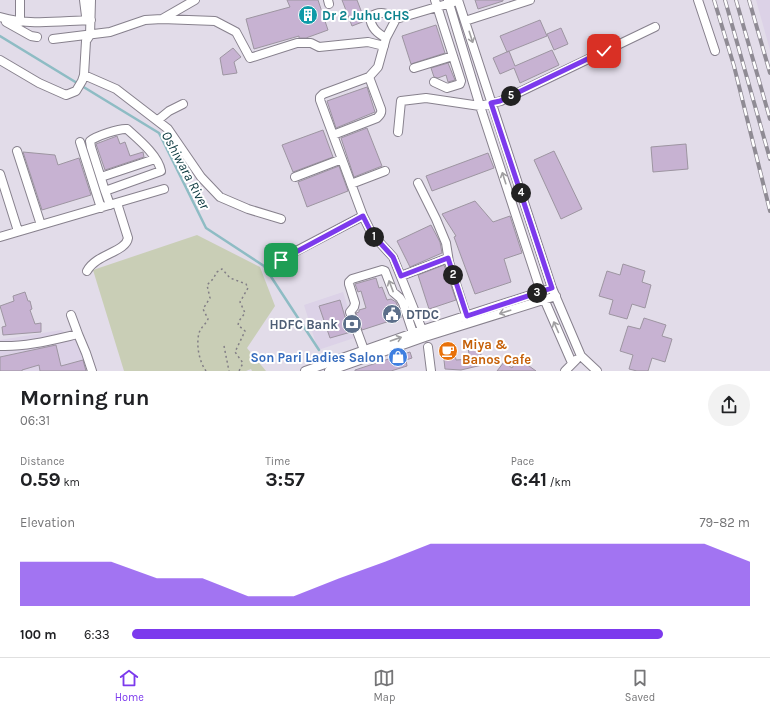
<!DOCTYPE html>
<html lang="en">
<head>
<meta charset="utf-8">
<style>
	body { margin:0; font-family:Karla,sans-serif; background:#f2f2f2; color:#202124; height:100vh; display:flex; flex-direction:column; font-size:15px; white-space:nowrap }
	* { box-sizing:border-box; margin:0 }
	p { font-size:13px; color:#757577 }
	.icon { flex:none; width:22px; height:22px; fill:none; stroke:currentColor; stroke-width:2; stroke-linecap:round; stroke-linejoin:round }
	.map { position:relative; height:371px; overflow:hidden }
	.panel { display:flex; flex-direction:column; background:#fff; flex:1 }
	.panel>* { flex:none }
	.pin { position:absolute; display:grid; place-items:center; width:34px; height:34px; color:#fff; margin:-17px; border-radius:8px; box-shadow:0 2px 6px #0006 }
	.km { position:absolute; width:20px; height:20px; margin:-10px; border-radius:50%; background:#222; color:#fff; font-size:11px; line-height:20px; text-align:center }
	.round { display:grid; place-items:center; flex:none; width:42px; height:42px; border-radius:21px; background:#f2f2f2 }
	.headline { display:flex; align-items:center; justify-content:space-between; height:68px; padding:0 20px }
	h1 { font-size:22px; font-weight:700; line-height:30px }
	.metrics { display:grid; grid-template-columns:repeat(3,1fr); gap:6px; height:68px; padding:4px 20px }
	.metrics div { display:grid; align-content:center }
	.metrics b { font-size:20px; font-weight:700 }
	.metrics small { font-size:11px; font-weight:400 }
	.metrics p { font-size:11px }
	.chart { height:112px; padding:8px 20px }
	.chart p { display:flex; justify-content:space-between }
	.chart svg { width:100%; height:72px; margin-top:4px; fill:#7c3aed; opacity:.7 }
	ul { padding:0 20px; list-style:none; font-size:13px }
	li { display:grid; grid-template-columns:64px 48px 1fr; align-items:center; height:30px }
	li i { height:10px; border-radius:5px; background:#7c3aed }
	.dock { display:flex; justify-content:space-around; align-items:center; height:56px; border-top:1px solid #e0e0e0; background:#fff; font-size:11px; color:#757577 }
	.dock a { display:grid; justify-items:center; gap:2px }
	.dock .current { color:#7c3aed }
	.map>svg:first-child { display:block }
	.built { fill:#dcd2e7 }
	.green { fill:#c9ceb6 }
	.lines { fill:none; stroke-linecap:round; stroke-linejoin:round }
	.stream { stroke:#8ebcc4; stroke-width:2.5 }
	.building { fill:#c7b2d2; stroke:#9d95a1 }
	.minor-casing { stroke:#87818d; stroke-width:10 }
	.path { stroke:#827e86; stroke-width:1.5; stroke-dasharray:2 3; stroke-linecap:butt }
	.minor { stroke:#fff; stroke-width:8 }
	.rail-casing { stroke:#8f8b94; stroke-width:4 }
	.rail { stroke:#fff; stroke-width:2.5; stroke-dasharray:8; stroke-linecap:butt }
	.oneway { stroke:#a09fa1 }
	.route-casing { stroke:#fff; stroke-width:8 }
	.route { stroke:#7c3aed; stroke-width:5 }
	.labels { text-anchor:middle; stroke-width:4; stroke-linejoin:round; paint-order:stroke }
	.culture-label { font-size:13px; font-weight:bold; fill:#0d838f; stroke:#fff; text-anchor:start }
	.service-label { font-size:13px; font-weight:bold; fill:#4e5e75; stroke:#fff; text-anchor:start }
	.food-label { font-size:13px; font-weight:bold; fill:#c56008; stroke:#fff; text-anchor:start }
	.shop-label { font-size:13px; font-weight:bold; fill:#366cbe; stroke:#fff; text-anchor:end }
	.water-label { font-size:14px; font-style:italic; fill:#08363c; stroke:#fff }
</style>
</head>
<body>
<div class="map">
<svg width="770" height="371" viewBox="0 0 770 371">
	<rect width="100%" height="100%" fill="#e2dce9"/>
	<path class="built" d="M756 0H770V50Z
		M343 292 357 337 318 350 304 305Z
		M61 330 84 343 92 355 97 371H0V340Z"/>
	<path class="green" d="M197 235 260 267 275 306 247 348 266 371H252L251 369 246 371H124L93 270Z"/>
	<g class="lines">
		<path class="stream" d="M0 36 159 133 206 228 264 266 319 350"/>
	</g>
	<path class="building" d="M287 0H318L328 30 306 38H299V36L254 49 246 19 290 7Z
		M342 0H357L365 21 352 26Z
		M475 0H503V1L478 9Z
		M540 20 547 36 507 52 500 36Z
		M436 25 445 53 411 64 402 36Z
		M561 28 568 44 554 50 547 34Z
		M233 48 241 57 234 62 237 73 223 75 220 58Z
		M552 50 559 65 520 83 514 68 500 74 493 58 509 51 515 66Z
		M448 63 455 80 448 82 446 75 438 78 434 77 431 68Z
		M367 87 375 112 336 128 327 101Z
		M367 128 382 166 354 177 341 138Z
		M323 130 333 157 293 172 282 145Z
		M117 136 120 144 125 142 130 156 143 152 144 157 105 170 96 144Z
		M686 144 688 169 653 172 651 147Z
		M554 151 582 209 561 219 534 160Z
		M23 152 55 155 58 165 79 158 91 195 42 210Z
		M488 153 494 168 432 191 426 176Z
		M339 166 348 191 307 207 298 182Z
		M475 201 493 222 510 216 522 253 504 259 511 282 475 294 454 237 456 236 442 214Z
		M431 225 440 242 442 253 410 267 397 241Z
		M623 264 645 271 642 282 651 285 645 308 632 304 627 319 609 314 613 300 599 296 607 271 620 275Z
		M444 265 456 300 429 309 418 275Z
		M376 278 379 288 382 287 387 300 391 299 396 302 402 317 362 330 356 313 359 312V310L366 308 361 291 358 292 355 284Z
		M25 292 28 301H30L32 309 30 310 35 324 41 323V332L3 335 2 327 6 326 0 306 14 301 13 296Z
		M340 300 345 317 346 316 351 332 330 338 319 306Z
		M644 318 666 325 662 336 672 339 665 362 652 358 648 371H637L629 369 633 355 620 351 628 326 640 329Z
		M56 345 61 366 83 360 86 371H40L39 365 22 370V371H0V357Z
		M480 346 482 365 461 370 445 369 443 351 454 349 456 360 470 359 468 348Z
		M410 352 412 358 406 360 407 366 391 371H355V370Z
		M518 358 536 371H497L504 362 512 368Z"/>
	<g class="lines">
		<defs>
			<path id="minor" d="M20 0V22
				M84 0 86 16
				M328 0 329 4
				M448 0 480 106 541 292 572 363
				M458 0 552 288 581 356 597 371
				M698 0 715 51
				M0 17C31 26 59 21 91 20
				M162 19 215 21 236 32 250 58 297 43H311L319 47 368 42 384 46
				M396 19 386 38 378 67 369 77 323 94 320 97V100L363 216 372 234 393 257 425 337
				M465 21 530 0
				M6 22 31 36 37 37
				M386 38C377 33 371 28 370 17 380 10 387 13 396 19L454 2
				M53 39 110 32 145 20 162 19 195 0
				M0 60 39 83 66 95 76 91 82 81 84 75 86 41 90 35 91 0
				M414 68 453 56
				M84 75 116 89 168 129 201 177 220 197 248 209 281 219
				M434 82 447 88 460 84 461 81 435 0
				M158 120 169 111 183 104
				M398 132 401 101 426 98 480 106 501 101 655 27
				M333 135 377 118C380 115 382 113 381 109L369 77
				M80 142 101 208
				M17 151 41 225
				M0 174 18 231
				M101 177 155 159
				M295 177 342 159
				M418 183 436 219 446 243 449 262 468 321
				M351 184 385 171
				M105 191 161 171C158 155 138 139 127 129 120 128 96 136 90 141L91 147 105 191 110 205
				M0 237 164 189
				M281 259 363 216
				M87 271C96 254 126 252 128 238L117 203
				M401 276 448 258
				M71 315 78 334
				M0 346C26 347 52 340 78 334L86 353 92 371
				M428 347 431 371
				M364 350 350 312 354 307 355 303 349 284V282L352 279 382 270 385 271 393 292 400 298 403 303 413 333
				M305 371 422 330 552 288
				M329 371 425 337 556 296
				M565 371 576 360"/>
		</defs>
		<use href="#minor" class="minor-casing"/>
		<path class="path" d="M224 346 229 371
			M206 371C199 361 196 345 199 333 201 327 206 324 208 319L203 309 210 298 207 285 213 279 217 272 222 269 230 278 246 284 248 288 240 302 245 313 239 321 238 325 245 331 235 352 243 363 239 371"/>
		<use href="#minor" class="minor"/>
		<defs>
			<path id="rail" d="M714 0 734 66 770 211
				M725 0 770 159
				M736 0 770 119
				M749 0 770 73"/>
		</defs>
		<use href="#rail" class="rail-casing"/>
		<use href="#rail" class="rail"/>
	</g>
	<defs><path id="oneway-shaft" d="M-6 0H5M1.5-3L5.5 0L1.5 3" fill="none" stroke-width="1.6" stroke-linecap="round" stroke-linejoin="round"/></defs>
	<g class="oneway">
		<use href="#oneway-shaft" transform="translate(471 37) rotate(72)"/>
		<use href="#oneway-shaft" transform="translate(504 178) rotate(-108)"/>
		<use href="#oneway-shaft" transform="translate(391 286) rotate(-111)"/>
		<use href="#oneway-shaft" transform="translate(505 312) rotate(162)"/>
		<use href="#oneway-shaft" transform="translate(556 327) rotate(-114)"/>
		<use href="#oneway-shaft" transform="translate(396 339) rotate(-19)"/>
	</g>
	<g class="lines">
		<defs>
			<path id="route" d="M281 260 363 216 372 234 393 257 401 276 448 258 467 316 552 288 491 103 500 101 604 51"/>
		</defs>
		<use href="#route" class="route-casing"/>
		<use href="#route" class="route"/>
	</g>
	<defs>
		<symbol id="building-disc" viewBox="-11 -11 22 22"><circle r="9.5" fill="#0f9aa8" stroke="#fff"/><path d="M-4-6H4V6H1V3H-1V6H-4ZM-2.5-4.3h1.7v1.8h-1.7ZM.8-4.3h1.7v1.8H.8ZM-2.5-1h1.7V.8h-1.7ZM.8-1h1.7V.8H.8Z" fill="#fff"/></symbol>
		<symbol id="civic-disc" viewBox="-11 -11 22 22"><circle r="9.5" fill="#5c6f8a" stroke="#fff"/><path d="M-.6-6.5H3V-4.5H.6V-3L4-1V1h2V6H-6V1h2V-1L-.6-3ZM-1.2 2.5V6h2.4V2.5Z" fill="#fff"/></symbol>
		<symbol id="bank-disc" viewBox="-11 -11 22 22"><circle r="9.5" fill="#5c6f8a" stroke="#fff"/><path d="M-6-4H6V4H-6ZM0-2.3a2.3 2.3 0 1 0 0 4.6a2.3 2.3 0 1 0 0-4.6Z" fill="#fff"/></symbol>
		<symbol id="cafe-disc" viewBox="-11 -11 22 22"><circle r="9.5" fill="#e8710a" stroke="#fff"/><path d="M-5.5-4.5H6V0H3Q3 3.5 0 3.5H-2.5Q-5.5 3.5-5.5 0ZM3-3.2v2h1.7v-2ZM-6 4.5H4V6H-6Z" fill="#fff"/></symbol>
		<symbol id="shop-disc" viewBox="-11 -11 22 22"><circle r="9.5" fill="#3f7fe0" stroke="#fff"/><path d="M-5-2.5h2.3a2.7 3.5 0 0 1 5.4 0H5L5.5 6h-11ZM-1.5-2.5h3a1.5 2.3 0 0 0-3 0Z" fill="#fff"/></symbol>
	</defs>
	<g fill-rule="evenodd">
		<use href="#building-disc" x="297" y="4" width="22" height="22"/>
		<use href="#civic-disc" x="381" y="303" width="22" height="22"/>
		<use href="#bank-disc" x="341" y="313" width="22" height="22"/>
		<use href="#cafe-disc" x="437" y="340" width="22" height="22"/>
		<use href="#shop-disc" x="387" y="346" width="22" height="22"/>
	</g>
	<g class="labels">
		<g class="culture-label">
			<text x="322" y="20">Dr 2 Juhu CHS</text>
		</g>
		<g class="service-label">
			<text x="406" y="319">DTDC</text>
			<text x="338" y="329" text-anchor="end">HDFC Bank</text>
		</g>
		<g class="food-label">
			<text x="462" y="349">Miya &amp;<tspan x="462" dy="15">Banos Cafe</tspan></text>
		</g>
		<g class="shop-label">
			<text x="384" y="362">Son Pari Ladies Salon</text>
		</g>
		<g class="water-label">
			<text transform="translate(186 170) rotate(62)" y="5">Oshiwara River</text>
		</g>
	</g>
</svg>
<div class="pin" style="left:281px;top:260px;background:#1e9e55"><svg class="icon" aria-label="arrive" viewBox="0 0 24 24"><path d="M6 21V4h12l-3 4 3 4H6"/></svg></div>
<div class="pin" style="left:604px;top:51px;background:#d93025"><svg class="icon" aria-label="check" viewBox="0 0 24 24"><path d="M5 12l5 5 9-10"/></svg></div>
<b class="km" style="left:374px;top:237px">1</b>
<b class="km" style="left:453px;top:275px">2</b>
<b class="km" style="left:537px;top:293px">3</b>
<b class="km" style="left:521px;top:193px">4</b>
<b class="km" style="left:511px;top:96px">5</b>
</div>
<section class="panel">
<div class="headline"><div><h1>Morning run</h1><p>06:31</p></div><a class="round"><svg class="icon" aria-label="share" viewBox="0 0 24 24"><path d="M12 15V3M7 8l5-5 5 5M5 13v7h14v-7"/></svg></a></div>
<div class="metrics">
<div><p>Distance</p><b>0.59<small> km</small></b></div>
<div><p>Time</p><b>3:57</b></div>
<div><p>Pace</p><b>6:41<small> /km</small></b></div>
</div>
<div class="chart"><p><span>Elevation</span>79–82 m</p>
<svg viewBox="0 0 160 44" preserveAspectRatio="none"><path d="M0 44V17L10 17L20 17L30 27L40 27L50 38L60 38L70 27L80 17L90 6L100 6L110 6L120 6L130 6L140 6L150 6L160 17V44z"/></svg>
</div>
<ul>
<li><b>100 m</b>6:33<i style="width:86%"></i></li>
</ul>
</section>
<nav class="dock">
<a class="current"><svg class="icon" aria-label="home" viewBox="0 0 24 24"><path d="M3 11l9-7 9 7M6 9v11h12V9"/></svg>Home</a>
<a><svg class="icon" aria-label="map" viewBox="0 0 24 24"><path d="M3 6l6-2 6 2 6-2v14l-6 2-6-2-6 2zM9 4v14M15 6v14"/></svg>Map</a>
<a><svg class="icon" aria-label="saved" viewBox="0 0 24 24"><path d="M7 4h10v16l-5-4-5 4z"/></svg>Saved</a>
</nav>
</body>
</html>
